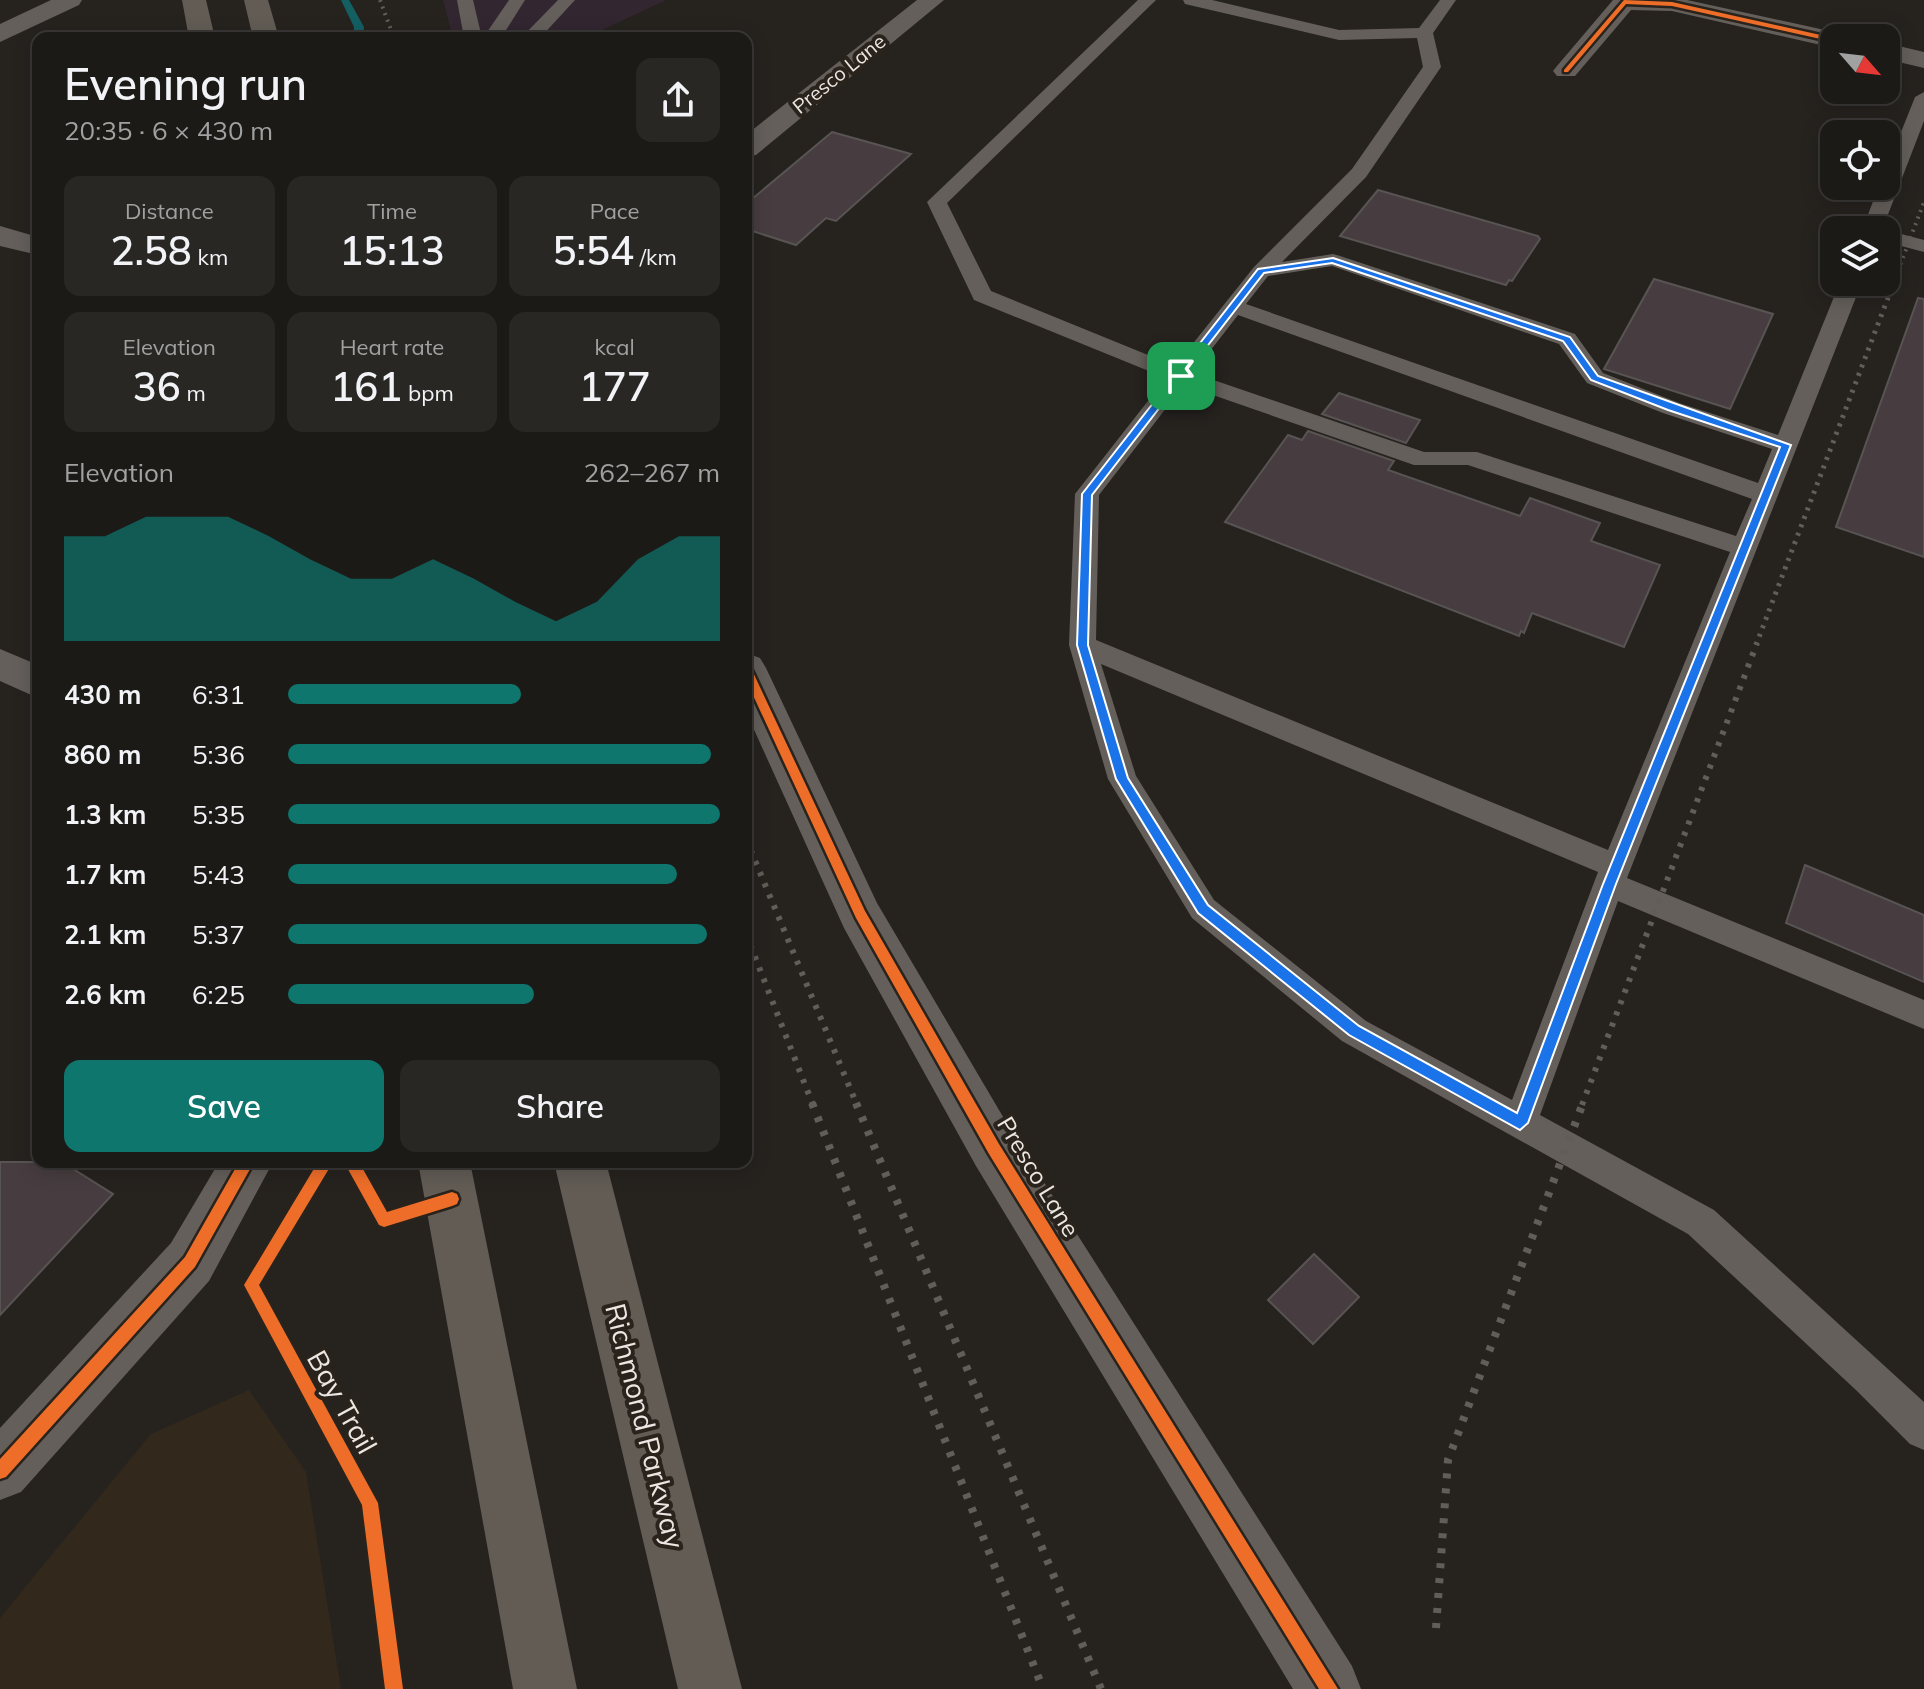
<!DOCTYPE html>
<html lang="en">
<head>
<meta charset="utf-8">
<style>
	body { margin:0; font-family:Mulish,sans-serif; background:#292724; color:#f1f3f6; height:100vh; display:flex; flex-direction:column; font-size:30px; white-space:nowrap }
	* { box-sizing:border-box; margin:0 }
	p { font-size:26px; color:#a0a1a1 }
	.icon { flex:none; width:44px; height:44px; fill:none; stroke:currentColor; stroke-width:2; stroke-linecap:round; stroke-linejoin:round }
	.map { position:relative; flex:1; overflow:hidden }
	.drawer { position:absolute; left:32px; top:32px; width:720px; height:1136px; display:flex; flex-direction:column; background:#1c1a17; border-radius:16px; box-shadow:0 4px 20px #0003,0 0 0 2px #3a3836 }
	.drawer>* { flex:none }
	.needle { width:52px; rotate:118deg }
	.tools { position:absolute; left:1820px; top:24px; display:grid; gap:16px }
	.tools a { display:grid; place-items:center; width:80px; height:80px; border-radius:16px; background:#1c1a17; box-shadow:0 4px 20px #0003,0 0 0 2px #3a3836; font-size:40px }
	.pin { position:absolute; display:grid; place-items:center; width:68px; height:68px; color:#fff; margin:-34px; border-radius:16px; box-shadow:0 4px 12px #0006 }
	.round { display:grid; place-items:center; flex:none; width:84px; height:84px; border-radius:16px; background:#292724 }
	.overview { display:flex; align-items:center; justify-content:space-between; height:136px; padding:0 32px }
	h1 { font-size:44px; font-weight:600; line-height:60px }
	.figures { display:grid; grid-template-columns:repeat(3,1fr); gap:12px; height:136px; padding:8px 32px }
	.figures div { display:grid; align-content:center; border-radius:16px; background:#292724; text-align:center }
	.figures b { font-size:40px; font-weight:600 }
	.figures small { font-size:22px; font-weight:400 }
	.figures p { font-size:22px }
	.chart { height:224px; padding:16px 32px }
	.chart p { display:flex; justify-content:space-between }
	.chart svg { width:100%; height:144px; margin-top:8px; fill:#0f766e; opacity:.7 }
	.action { display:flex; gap:16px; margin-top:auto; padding:16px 32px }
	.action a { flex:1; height:92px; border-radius:16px; background:#0f766e; color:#fff; font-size:32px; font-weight:600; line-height:92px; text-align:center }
	.action a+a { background:#292724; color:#f1f3f6 }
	ul { padding:0 32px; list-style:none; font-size:26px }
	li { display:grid; grid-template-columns:128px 96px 1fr; align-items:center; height:60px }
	li i { height:20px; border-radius:10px; background:#0f766e }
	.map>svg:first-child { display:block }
	.industrial { fill:#322630 }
	.education { fill:#33281c }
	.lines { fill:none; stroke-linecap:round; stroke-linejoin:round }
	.stream { fill:#135f62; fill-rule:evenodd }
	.building { fill:#473d40; stroke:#585454; stroke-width:2 }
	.lane { fill:#645f5a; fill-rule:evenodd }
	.street { fill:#645f5a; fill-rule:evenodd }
	.highway { fill:#625c55; fill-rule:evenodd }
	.rail-far3 { stroke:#615d59; stroke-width:4; stroke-dasharray:2 5; stroke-linecap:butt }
	.rail-far2 { stroke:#615d59; stroke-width:5; stroke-dasharray:3 6; stroke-linecap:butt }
	.rail-far1 { stroke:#615d59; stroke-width:6; stroke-dasharray:4 8; stroke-linecap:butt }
	.rail { stroke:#615d59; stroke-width:8; stroke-dasharray:5 10; stroke-linecap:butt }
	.cycleway-casing { stroke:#29231c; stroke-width:5 }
	.cycleway { fill:#ee6e29; fill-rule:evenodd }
	.route { fill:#1a73e8; stroke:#fff; stroke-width:2; fill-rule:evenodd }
	.labels { text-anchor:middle; stroke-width:8; stroke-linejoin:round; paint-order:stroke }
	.far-street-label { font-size:20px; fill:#ece7e3; stroke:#29231c }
	.street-label { font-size:24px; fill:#ece7e3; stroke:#29231c }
	.near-street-label { font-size:28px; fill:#ece7e3; stroke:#29231c }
</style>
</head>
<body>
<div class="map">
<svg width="1924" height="1689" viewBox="0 0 1924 1689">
	<rect width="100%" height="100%" fill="#26231f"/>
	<path class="industrial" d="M443 0H666L585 38H453Z"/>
	<path class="education" d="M249 1390 306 1472 341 1689H0V1618L151 1434Z"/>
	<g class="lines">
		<path class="stream" d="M341 0H349L364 27 363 38H353L354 27Z"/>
	</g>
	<path class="building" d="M832 132 911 154 836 221 826 218 796 245 746 229V204Z
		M1378 190 1538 236 1540 239 1512 281 1509 280 1506 285 1340 236Z
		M1654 279 1773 314 1730 409 1604 369Z
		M1918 298 1924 299V557L1836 527Z
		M1339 393 1420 420 1406 443 1322 414Z
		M1308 431 1394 461 1388 470 1520 516 1530 498 1600 523 1591 541 1660 565 1624 647 1532 613 1524 633 1521 631 1519 636 1225 522 1288 435 1302 440Z
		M1805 865 1924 915V982L1786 923Z
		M0 1162H62L113 1194 0 1315Z
		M1314 1254 1359 1297 1313 1344 1268 1300Z"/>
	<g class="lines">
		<path class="lane" d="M457 0H473L482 38H464Z
			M509 0H525L501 38H483Z
			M558 0H575L540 38H521Z
			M1138 0H1156L947 203 991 291 1175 366 1254 267 1352 169 1423 67 1417 38 1339 40 1185 4 1183 0H1212L1339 30 1419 28 1440 0H1456L1433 33 1441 67 1366 177 1282 262 1333 254 1340 256 1575 334 1603 373 1679 403 1778 435 1840 282H1862L1627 878 1924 1000V1029L1618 901 1540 1115 1714 1210 1924 1402V1450L1910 1444 1857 1391 1688 1234 1342 1041 1192 918 1108 779 1069 645 1075 494 1166 378 974 300 927 202ZM1332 266 1559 344 1587 383 1663 413 1772 449 1758 483 1246 304 1268 276ZM1238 315 1752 499 1736 536 1477 452H1424L1193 373ZM1184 385 1414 465H1468L1730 552 1608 850 1096 640 1099 495ZM1101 664 1598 872 1512 1100 1366 1021 1214 900 1136 776Z
			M1924 92V121L1882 230H1862L1879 186H1886V170L1915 97Z
			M1886 230 1924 240V252L1886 242Z"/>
		<path class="street" d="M51 0H82L79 5 0 42V24Z
			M917 0H944L756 155 746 157V135Z
			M1613 0H1687L1834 32 1845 38H1834V48L1672 11 1631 10 1575 76H1557L1553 71 1557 66Z
			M1886 43 1924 52V68L1886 59Z
			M0 226 38 237V255L0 246Z
			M0 649 38 665V698L0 681Z
			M746 653 760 658 766 668 877 903 1012 1132 1352 1666 1361 1689H1293L976 1166 844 928 746 712Z
			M219 1162H273L209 1281 21 1492 0 1500V1428L171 1243Z"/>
		<path class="highway" d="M182 0H206L215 38H189Z
			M244 0H268L279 38H253Z
			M418 1162H470L577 1689H513Z
			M554 1162H606L742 1689H678Z"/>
		<path class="rail-far3" d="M380 0 394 38
			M1893 284 1924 202"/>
		<path class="rail-far2" d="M1756 645 1894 282"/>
		<path class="rail-far1" d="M746 839 857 1105
			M746 934 813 1105
			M1582 1105 1757 643"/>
		<path class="rail" d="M812 1103 1043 1689
			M856 1103 1101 1689
			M1436 1628 1448 1460 1583 1103"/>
		<defs>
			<path id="cycleway" d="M1624 0 1672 2 1834 38V42L1672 6 1626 4 1568 72H1564V70Z
				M746 664 751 668 865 911 999 1144 1338 1689H1319L989 1154 856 918 746 680Z
				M239 1162H254L195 1267 6 1477 0 1479V1459L185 1257Z
				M318 1162H333L259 1285 378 1503 403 1689H385L362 1505 244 1285Z
				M344 1162H359L387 1212 452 1192 457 1194 459 1199 457 1204 452 1206 384 1227 379 1225Z"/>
		</defs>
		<use href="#cycleway" class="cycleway-casing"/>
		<use href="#cycleway" class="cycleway"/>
	</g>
	<path class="route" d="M1333 258 1570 337 1598 376 1791 445 1616 884 1528 1123 1520 1130 1349 1035 1198 913 1116 779 1077 645 1082 494 1258 269ZM1332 263 1563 341 1591 380 1668 410 1780 447 1603 884 1517 1113 1359 1026 1208 905 1128 778 1088 645 1092 495 1264 273Z"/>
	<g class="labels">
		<g class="far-street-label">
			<text transform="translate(839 74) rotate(-39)" y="7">Presco Lane</text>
		</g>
		<g class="street-label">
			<text transform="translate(1038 1177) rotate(59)" y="8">Presco Lane</text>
		</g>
		<g class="near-street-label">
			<text transform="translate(342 1402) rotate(61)" y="10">Bay Trail</text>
			<text transform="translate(645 1426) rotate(76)" y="10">Richmond Parkway</text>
		</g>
	</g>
</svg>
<div class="tools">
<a><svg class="needle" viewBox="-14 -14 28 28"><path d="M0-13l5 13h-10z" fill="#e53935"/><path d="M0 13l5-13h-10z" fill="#a0a1a1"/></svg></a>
<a><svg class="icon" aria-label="locate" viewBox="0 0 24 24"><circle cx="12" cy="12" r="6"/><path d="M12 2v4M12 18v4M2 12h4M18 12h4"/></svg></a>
<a><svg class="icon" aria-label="layers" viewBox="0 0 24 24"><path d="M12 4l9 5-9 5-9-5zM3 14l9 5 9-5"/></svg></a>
</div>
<div class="pin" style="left:1181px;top:376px;background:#1e9e55"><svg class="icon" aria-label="arrive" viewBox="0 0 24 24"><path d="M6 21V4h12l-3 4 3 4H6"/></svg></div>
<section class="drawer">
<div class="overview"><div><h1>Evening run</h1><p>20:35 · 6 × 430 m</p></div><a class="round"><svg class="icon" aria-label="share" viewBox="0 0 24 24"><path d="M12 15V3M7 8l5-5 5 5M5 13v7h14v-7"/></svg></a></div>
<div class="figures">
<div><p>Distance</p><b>2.58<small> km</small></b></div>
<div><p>Time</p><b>15:13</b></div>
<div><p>Pace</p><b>5:54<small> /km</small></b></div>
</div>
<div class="figures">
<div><p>Elevation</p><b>36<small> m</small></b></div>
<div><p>Heart rate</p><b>161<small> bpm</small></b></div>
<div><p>kcal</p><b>177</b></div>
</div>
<div class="chart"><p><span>Elevation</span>262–267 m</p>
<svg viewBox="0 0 160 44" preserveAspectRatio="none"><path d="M0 44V12L10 12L20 6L30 6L40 6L50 12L60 19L70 25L80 25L90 19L100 25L110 32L120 38L130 32L140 19L150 12L160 12V44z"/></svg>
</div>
<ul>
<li><b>430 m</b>6:31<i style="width:54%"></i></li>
<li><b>860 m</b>5:36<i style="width:98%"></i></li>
<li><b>1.3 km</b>5:35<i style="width:100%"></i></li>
<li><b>1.7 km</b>5:43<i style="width:90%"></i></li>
<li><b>2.1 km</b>5:37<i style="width:97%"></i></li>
<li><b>2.6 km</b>6:25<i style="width:57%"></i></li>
</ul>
<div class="action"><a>Save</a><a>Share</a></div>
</section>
</div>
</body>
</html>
